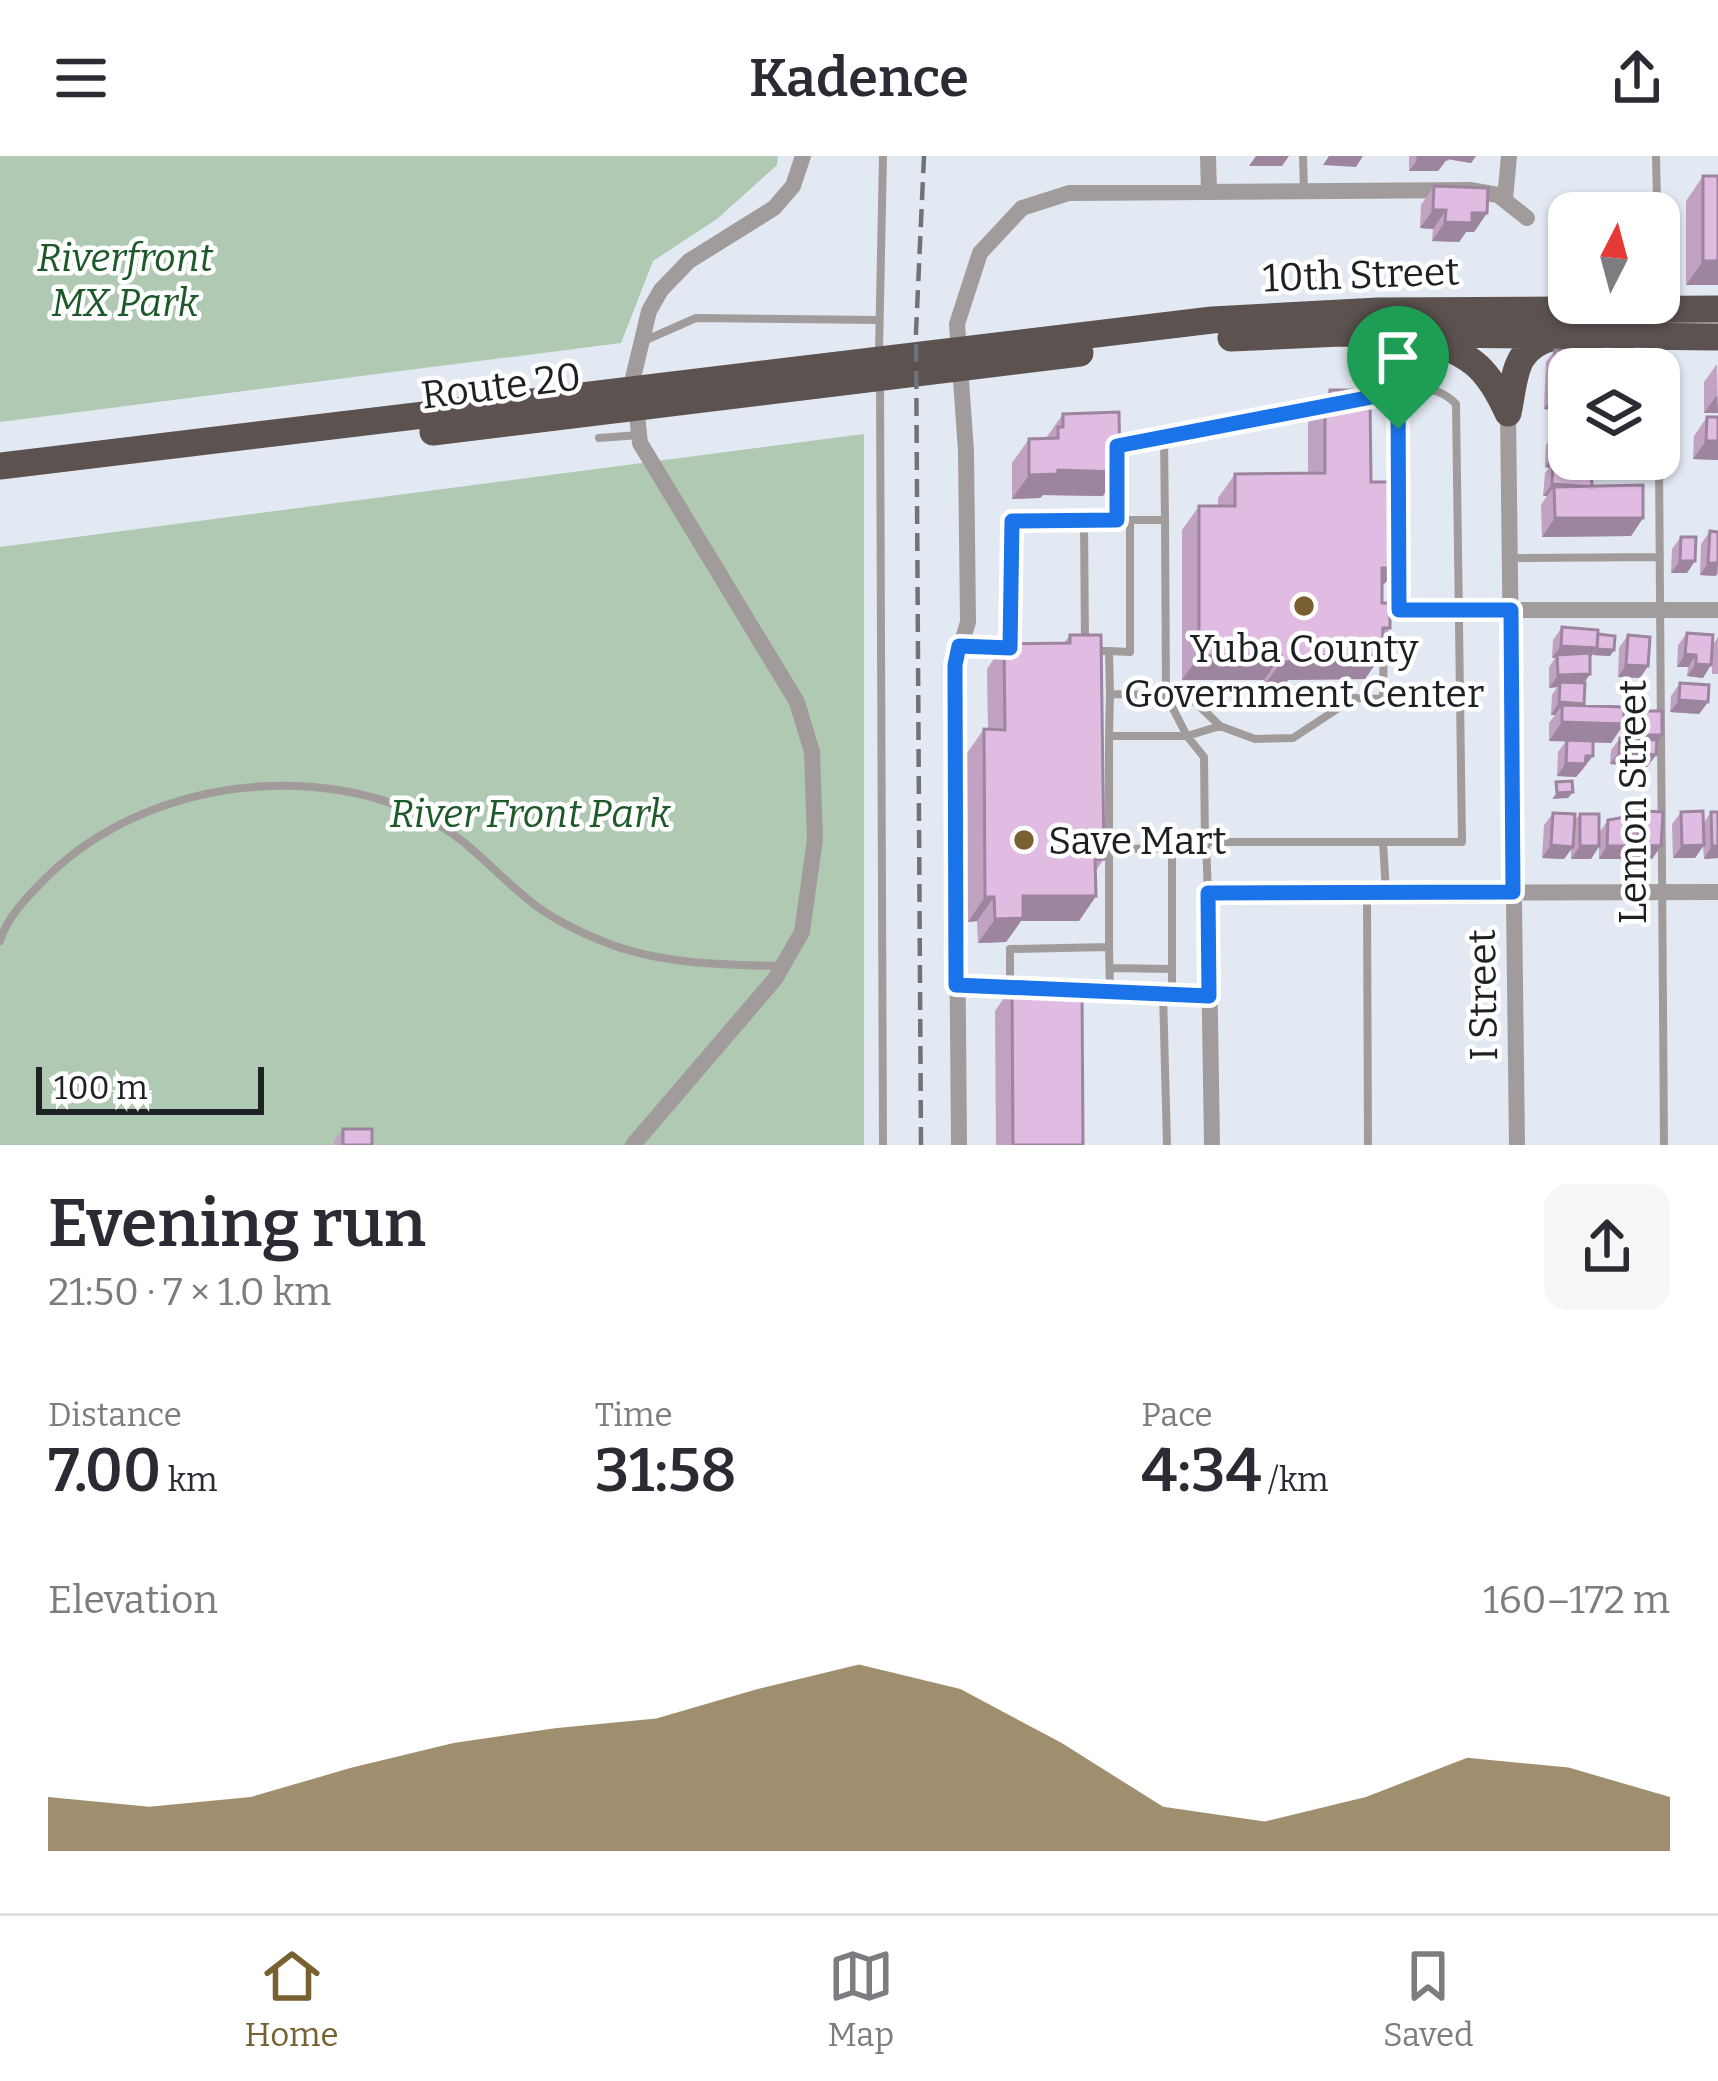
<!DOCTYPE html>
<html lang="en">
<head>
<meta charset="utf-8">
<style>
	body { margin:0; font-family:Bitter,serif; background:#f7f7f7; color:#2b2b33; height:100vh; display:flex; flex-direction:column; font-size:45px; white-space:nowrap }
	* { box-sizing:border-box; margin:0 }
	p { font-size:39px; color:#7c7c81 }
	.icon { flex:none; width:66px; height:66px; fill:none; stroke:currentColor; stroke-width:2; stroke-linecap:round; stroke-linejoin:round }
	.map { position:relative; height:989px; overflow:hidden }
	.sheet { display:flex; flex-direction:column; background:#fff; flex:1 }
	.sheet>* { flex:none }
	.needle { width:78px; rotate:6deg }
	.fabs { position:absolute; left:1548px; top:36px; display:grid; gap:24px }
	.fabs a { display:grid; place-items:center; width:132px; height:132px; border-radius:24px; background:#fff; box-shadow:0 3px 9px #0004; font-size:60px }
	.scale { position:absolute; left:36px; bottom:30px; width:228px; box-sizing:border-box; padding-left:12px; border:6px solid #1e2124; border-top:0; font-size:33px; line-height:42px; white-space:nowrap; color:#1e2124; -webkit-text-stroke:9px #fff; paint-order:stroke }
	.pin { position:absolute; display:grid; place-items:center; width:102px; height:102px; color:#fff; margin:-123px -51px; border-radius:50% 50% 50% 0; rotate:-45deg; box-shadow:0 0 12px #0007 }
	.pin .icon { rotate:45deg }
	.round { display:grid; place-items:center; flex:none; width:126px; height:126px; border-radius:24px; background:#f7f7f7 }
	.summary { display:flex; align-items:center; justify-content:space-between; height:204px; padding:0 48px }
	h1 { font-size:66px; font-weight:600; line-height:90px }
	.metrics { display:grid; grid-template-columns:repeat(3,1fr); gap:18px; height:204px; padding:12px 48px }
	.metrics div { display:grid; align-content:center }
	.metrics b { font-size:60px; font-weight:600 }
	.metrics small { font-size:33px; font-weight:400 }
	.metrics p { font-size:33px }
	.chart { height:336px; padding:24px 48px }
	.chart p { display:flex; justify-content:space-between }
	.chart svg { width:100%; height:216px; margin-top:12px; fill:#786031; opacity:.7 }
	header { display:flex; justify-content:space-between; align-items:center; height:156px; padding:0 48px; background:#fff; font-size:54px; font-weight:600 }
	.dock { display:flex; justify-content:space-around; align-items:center; height:168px; border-top:3px solid #e1e1e2; background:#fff; font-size:33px; color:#7c7c81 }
	.dock a { display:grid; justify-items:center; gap:6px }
	.dock .on { color:#786031 }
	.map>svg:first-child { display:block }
	.green { fill:#b0c9b2 }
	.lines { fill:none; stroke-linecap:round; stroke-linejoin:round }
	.service { stroke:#a19c9b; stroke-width:8 }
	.minor { stroke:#a19c9b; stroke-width:16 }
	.trunk { stroke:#5c5350; stroke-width:27 }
	.rail { stroke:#6f7379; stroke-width:4.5; stroke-dasharray:18 9; stroke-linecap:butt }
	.wall { fill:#c1a2c3 }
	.shaded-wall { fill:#9d849f }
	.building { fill:#e0bce3; stroke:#9d849f; stroke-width:3 }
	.route-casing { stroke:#fff; stroke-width:24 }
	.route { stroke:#1a73e8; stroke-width:15 }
	.poi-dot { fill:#786031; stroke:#fff; stroke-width:4.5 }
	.labels { text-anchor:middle; stroke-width:9; stroke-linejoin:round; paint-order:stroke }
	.park-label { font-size:39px; font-style:italic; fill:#1e592a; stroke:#fff }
	.street-label { font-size:39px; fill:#1e2124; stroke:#fff }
	.poi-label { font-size:39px; fill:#1e2124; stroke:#fff }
</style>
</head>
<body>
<header><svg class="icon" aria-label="menu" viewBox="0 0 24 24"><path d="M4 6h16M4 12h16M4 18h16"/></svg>Kadence<svg class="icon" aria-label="share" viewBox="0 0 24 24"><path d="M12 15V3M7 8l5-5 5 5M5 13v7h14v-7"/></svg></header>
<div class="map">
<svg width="1718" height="989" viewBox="0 0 1718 989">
	<rect width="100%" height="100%" fill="#e2e9f2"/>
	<path class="green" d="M0 0H778L777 9 717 63 653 105 621 187 0 266Z
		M864 278V989H0V391Z"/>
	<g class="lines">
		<path class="service" d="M1303 0 1304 34
			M1656 0 1657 46
			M646 184 696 162 879 164
			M879 196 883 0
			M880 229 883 989
			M1398 236 1399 333
			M599 282 639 279
			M1164 282 1165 364
			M1117 294V290L1328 248
			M1659 303 1664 989
			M1084 365 1085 489
			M1399 402V455
			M1512 402 1660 401
			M1384 458 1510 454
			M961 491 1012 492
			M1011 492 1012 365 1117 364
			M1093 495H1109L1110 538 1166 539 1165 364H1117V309
			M1109 495 1130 496V364
			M1110 538 1109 580H1187L1204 601 1205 686H1462L1456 248C1431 221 1393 236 1360 242
			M1166 539 1190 541 1220 570 1187 580Z
			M1220 570 1255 583 1293 582 1354 542 1383 543 1384 473
			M1383 686 1386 736
			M1206 688 1208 737
			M1172 692V837
			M1109 693 1206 692
			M1367 739 1368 989
			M0 785C7 760 31 737 49 719 145 625 320 600 439 669 473 689 499 721 530 745 549 761 579 776 602 785 657 808 723 809 782 810
			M1109 791 1110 834
			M1110 812 1172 813
			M958 829 1039 831
			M1010 829V793L1109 791V580
			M1072 832 1206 840
			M1163 836 1167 989"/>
		<path class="minor" d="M1208 0 1209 35
			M1505 43 1509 0
			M1508 257 1517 989
			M1511 454H1718
			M633 989 775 823 802 776 815 683 812 596 797 546 640 287 633 222 649 155 661 134 689 105 774 52 793 30 803 0
			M959 989 955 509 968 466 966 295 957 168 980 97 1022 52 1069 37 1470 34 1498 39 1527 62
			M1212 989 1208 737 1718 736"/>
		<path class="trunk" d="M1231 182 1340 177 1718 181
			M1430 185C1474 200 1489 215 1508 257
			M1508 257C1516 220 1512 192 1554 181
			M433 276 1080 197
			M0 310 1212 164 1378 155 1718 153"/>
		<path class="rail" d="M921 989 916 176 924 0"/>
	</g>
	<path class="wall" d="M1409 0H1476L1471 7 1447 3 1438 15H1409Z
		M1703 20 1718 129H1686V45Z
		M1434 30 1487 57 1474 76H1466L1459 86 1432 85 1433 73 1420 72 1421 49Z
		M1606 193 1622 213H1573L1574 207 1582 195 1601 199Z
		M1636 193 1659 213H1627V206Z
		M1555 194 1568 245 1600 314 1591 313 1592 330 1643 362 1631 380 1542 381 1541 349 1547 340H1543L1545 317 1549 312 1545 311 1546 289 1551 281 1548 257 1551 254 1544 253 1546 206Z
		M1717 208 1718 257H1704V226Z
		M1330 234 1404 401 1382 430V447L1390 472 1383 483 1365 523 1288 524 1284 530H1264V524H1182V374L1199 350H1218V342L1235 318 1308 317V267Z
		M1063 258 1103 340 1043 339 1040 342 1012 343V307L1029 283 1046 282Z
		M1707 261H1718V304L1693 303 1694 280Z
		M1710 375 1718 376V418L1716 420 1700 419 1701 388Z
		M1681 381 1687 417H1671L1672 393Z
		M1562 471 1598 479 1614 494 1610 500 1593 499V497L1590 502V518L1584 527 1582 549 1624 568 1611 587 1593 586 1584 612 1576 621 1557 620 1558 596 1566 585H1549V567L1555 559H1551L1552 539 1557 531 1549 532V511L1555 502H1552L1553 484Z
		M1687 477 1713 489 1718 481V518H1712V498L1703 522 1687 520 1688 511H1677L1678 489Z
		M1070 479 1104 703 1095 716 1096 740 1079 765H1021L1006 786 978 787 977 765 968 766 967 597 984 573H988L987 513 1004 488 1064 487Z
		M1628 479 1648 510 1640 522 1618 521 1619 492Z
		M1680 527 1708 546 1699 558 1670 556 1671 540Z
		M1641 555 1662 579 1656 587V599L1647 611 1610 608 1611 594 1620 582 1632 583V568Z
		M1640 655 1661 690 1652 703 1629 701 1630 691 1621 703H1599V691L1591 703H1571V693L1564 703 1542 702 1544 669 1553 657 1574 665 1580 658 1599 677 1608 664 1631 667Z
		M1681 656 1703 668 1711 656 1718 702 1704 703 1703 690 1695 702H1673L1672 668Z
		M1012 830 1083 989H996L995 855Z
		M343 973 372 989H334V985Z"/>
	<path class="shaded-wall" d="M1256 0H1289L1282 10H1249Z
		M1329 0H1363L1356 11 1323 9Z
		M1445 0H1476L1471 7 1447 3 1438 15H1409L1418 3Z
		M1433 54H1446L1433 73 1420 72Z
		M1472 57H1487L1474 76H1466L1459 86 1432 85 1445 66Z
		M1703 105H1718V129H1686Z
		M1717 239 1718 257H1704Z
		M1552 241 1569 242V243L1561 254 1557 245 1551 254 1544 253Z
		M1706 285H1718V304L1693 303Z
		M1558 293H1569V303H1607L1600 314 1553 312V305L1549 312 1545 311Z
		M1058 314 1120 316 1103 340 1043 339 1040 342 1012 343 1029 319Z
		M1552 328 1592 331H1554L1547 340H1543Z
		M1555 362H1643L1631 380 1542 381Z
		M1404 401 1387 425 1376 436 1382 412Z
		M1680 405H1695L1687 417H1671Z
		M1708 407H1718L1716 420 1700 419Z
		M1561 490 1597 492 1588 505 1557 499 1555 502H1552Z
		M1597 493 1614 494 1610 500 1593 499Z
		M1685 498 1696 499 1688 511H1677Z
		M1281 499 1264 524H1182L1199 500Z
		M1382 499 1365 523 1288 524 1284 530H1264L1281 506 1301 500Z
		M1696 508 1711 509 1703 522 1687 520Z
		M1626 509 1648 510 1640 522 1618 521Z
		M1590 518 1582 530 1560 526 1557 531 1549 532 1558 519Z
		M1679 544 1708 546 1699 558 1670 556Z
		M1559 546 1584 548 1575 560 1562 549 1555 559H1551Z
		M1562 566 1624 568 1611 587 1549 585Z
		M1641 579H1662L1654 591H1632Z
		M1619 596 1656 599 1647 611 1610 608Z
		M1586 600H1593L1576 621 1557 620 1566 607Z
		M1573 636 1568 642 1552 643 1557 637Z
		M1551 689 1573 691 1564 703 1542 702Z
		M1638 689 1661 690 1652 703 1629 701Z
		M1704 689 1695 702H1673L1682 690Z
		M1580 690H1599L1591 703H1571Z
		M1607 690H1630L1621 703H1599Z
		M1712 690H1718V702L1704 703Z
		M1023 740H1096L1079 765H1021L1006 786 978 787 995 763Z
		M985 741H994L977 765 968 766Z"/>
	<path class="building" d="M1418 0H1447V3H1418Z
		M1703 20H1718V105H1703Z
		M1434 30 1488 32 1487 57H1472V67L1445 66 1446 54H1433Z
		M1606 193 1624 194 1622 213H1604Z
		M1636 193 1661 194 1659 235V213H1635Z
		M1555 194 1573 195 1572 213H1569V242L1552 241Z
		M1582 195 1601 196 1600 213H1581Z
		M1330 234H1365V243H1370L1371 326H1404V401L1393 412H1382V447H1390V472H1383L1382 499 1301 500V505L1281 506V499L1199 500V350H1235V318L1325 317V243L1330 244Z
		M1557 245H1569V271L1560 270Z
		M1119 256 1120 316 1058 314 1057 318 1029 319V283L1058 282V271H1063V258Z
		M1707 261H1718V285H1706Z
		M1558 270 1569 271V293H1558Z
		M1553 305 1591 307 1592 331 1552 328Z
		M1643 329V362H1555L1554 331Z
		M1710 375 1718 376V407H1708Z
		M1681 381H1696L1695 405H1680Z
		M1562 471 1598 474 1597 492 1561 490Z
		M1687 477 1713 479 1711 509 1696 508V499L1685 498Z
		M1598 478 1615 480 1614 494 1597 493Z
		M1070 479H1101L1104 703 1095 704 1096 740H1023V762L995 763 994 741H985L984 573 1005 574 1004 488 1070 487Z
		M1628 479 1650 481 1648 510 1626 509Z
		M1590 497V518L1558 519 1557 499Z
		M1560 526 1585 527 1584 548 1559 546Z
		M1680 527 1709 529 1708 546 1679 544Z
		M1562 549 1624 551V568L1562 566Z
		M1641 555H1662V579H1641Z
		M1620 582 1657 584 1656 599 1619 596Z
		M1567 584 1593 585V600H1586L1585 608 1566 607Z
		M1572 625 1573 636 1557 637 1556 626Z
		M1640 655 1663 656 1661 690 1638 689Z
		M1703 655 1704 689 1682 690 1681 656Z
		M1711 656H1718V690H1712Z
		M1553 657 1575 658 1573 691 1551 689Z
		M1580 658H1599V690H1580Z
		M1631 660 1630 690H1607L1608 664Z
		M1012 830 1082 831 1083 989H1013Z
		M343 973H372V989H343Z"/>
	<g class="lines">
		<defs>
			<path id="route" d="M1398 236 1399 454H1511L1513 736 1208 737 1209 840 956 829 955 509 959 490 1010 492 1012 365 1117 364V290Z"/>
		</defs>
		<use href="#route" class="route-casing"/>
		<use href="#route" class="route"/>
	</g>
	<g class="poi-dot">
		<circle cx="1304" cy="450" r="12"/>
		<circle cx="1024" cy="684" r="12"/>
	</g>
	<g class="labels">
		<g class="park-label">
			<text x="125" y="115">Riverfront<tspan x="125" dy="45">MX Park</tspan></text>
			<text x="530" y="671">River Front Park</text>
		</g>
		<g class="street-label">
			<text transform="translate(1361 118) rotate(-2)" y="14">10th Street</text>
			<text transform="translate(501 229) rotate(-7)" y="14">Route 20</text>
			<text transform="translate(1632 646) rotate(-90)" y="14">Lemon Street</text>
			<text transform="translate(1482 839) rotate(-91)" y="14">I Street</text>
		</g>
		<g class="poi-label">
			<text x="1304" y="506">Yuba County<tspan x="1304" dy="45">Government Center</tspan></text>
			<text x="1048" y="698" text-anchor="start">Save Mart</text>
		</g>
	</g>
</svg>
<div class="fabs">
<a><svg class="needle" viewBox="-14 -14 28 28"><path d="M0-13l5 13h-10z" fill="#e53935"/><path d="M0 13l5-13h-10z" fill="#7c7c81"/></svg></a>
<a><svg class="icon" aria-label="layers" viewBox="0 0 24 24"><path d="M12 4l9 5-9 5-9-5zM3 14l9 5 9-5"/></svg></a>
</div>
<div class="scale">100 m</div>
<div class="pin" style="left:1398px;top:273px;background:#1e9e55"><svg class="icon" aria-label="arrive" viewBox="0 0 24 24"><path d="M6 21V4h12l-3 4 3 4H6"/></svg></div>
</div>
<section class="sheet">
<div class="summary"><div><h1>Evening run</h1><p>21:50 · 7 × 1.0 km</p></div><a class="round"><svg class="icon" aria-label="share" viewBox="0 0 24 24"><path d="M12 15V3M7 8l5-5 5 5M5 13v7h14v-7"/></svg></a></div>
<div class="metrics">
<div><p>Distance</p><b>7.00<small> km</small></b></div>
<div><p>Time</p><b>31:58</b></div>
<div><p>Pace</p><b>4:34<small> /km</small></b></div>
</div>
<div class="chart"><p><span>Elevation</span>160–172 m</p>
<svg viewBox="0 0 160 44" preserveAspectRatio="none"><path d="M0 44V33L10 35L20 33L30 27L40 22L50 19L60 17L70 11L80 6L90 11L100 22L110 35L120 38L130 33L140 25L150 27L160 33V44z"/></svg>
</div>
</section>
<nav class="dock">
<a class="on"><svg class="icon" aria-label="home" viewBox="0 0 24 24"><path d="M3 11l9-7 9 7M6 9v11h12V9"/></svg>Home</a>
<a><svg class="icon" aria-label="map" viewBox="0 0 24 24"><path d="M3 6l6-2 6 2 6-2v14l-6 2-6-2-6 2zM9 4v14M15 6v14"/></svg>Map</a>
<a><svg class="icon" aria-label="saved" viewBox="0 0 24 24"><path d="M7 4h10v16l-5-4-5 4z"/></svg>Saved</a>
</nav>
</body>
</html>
